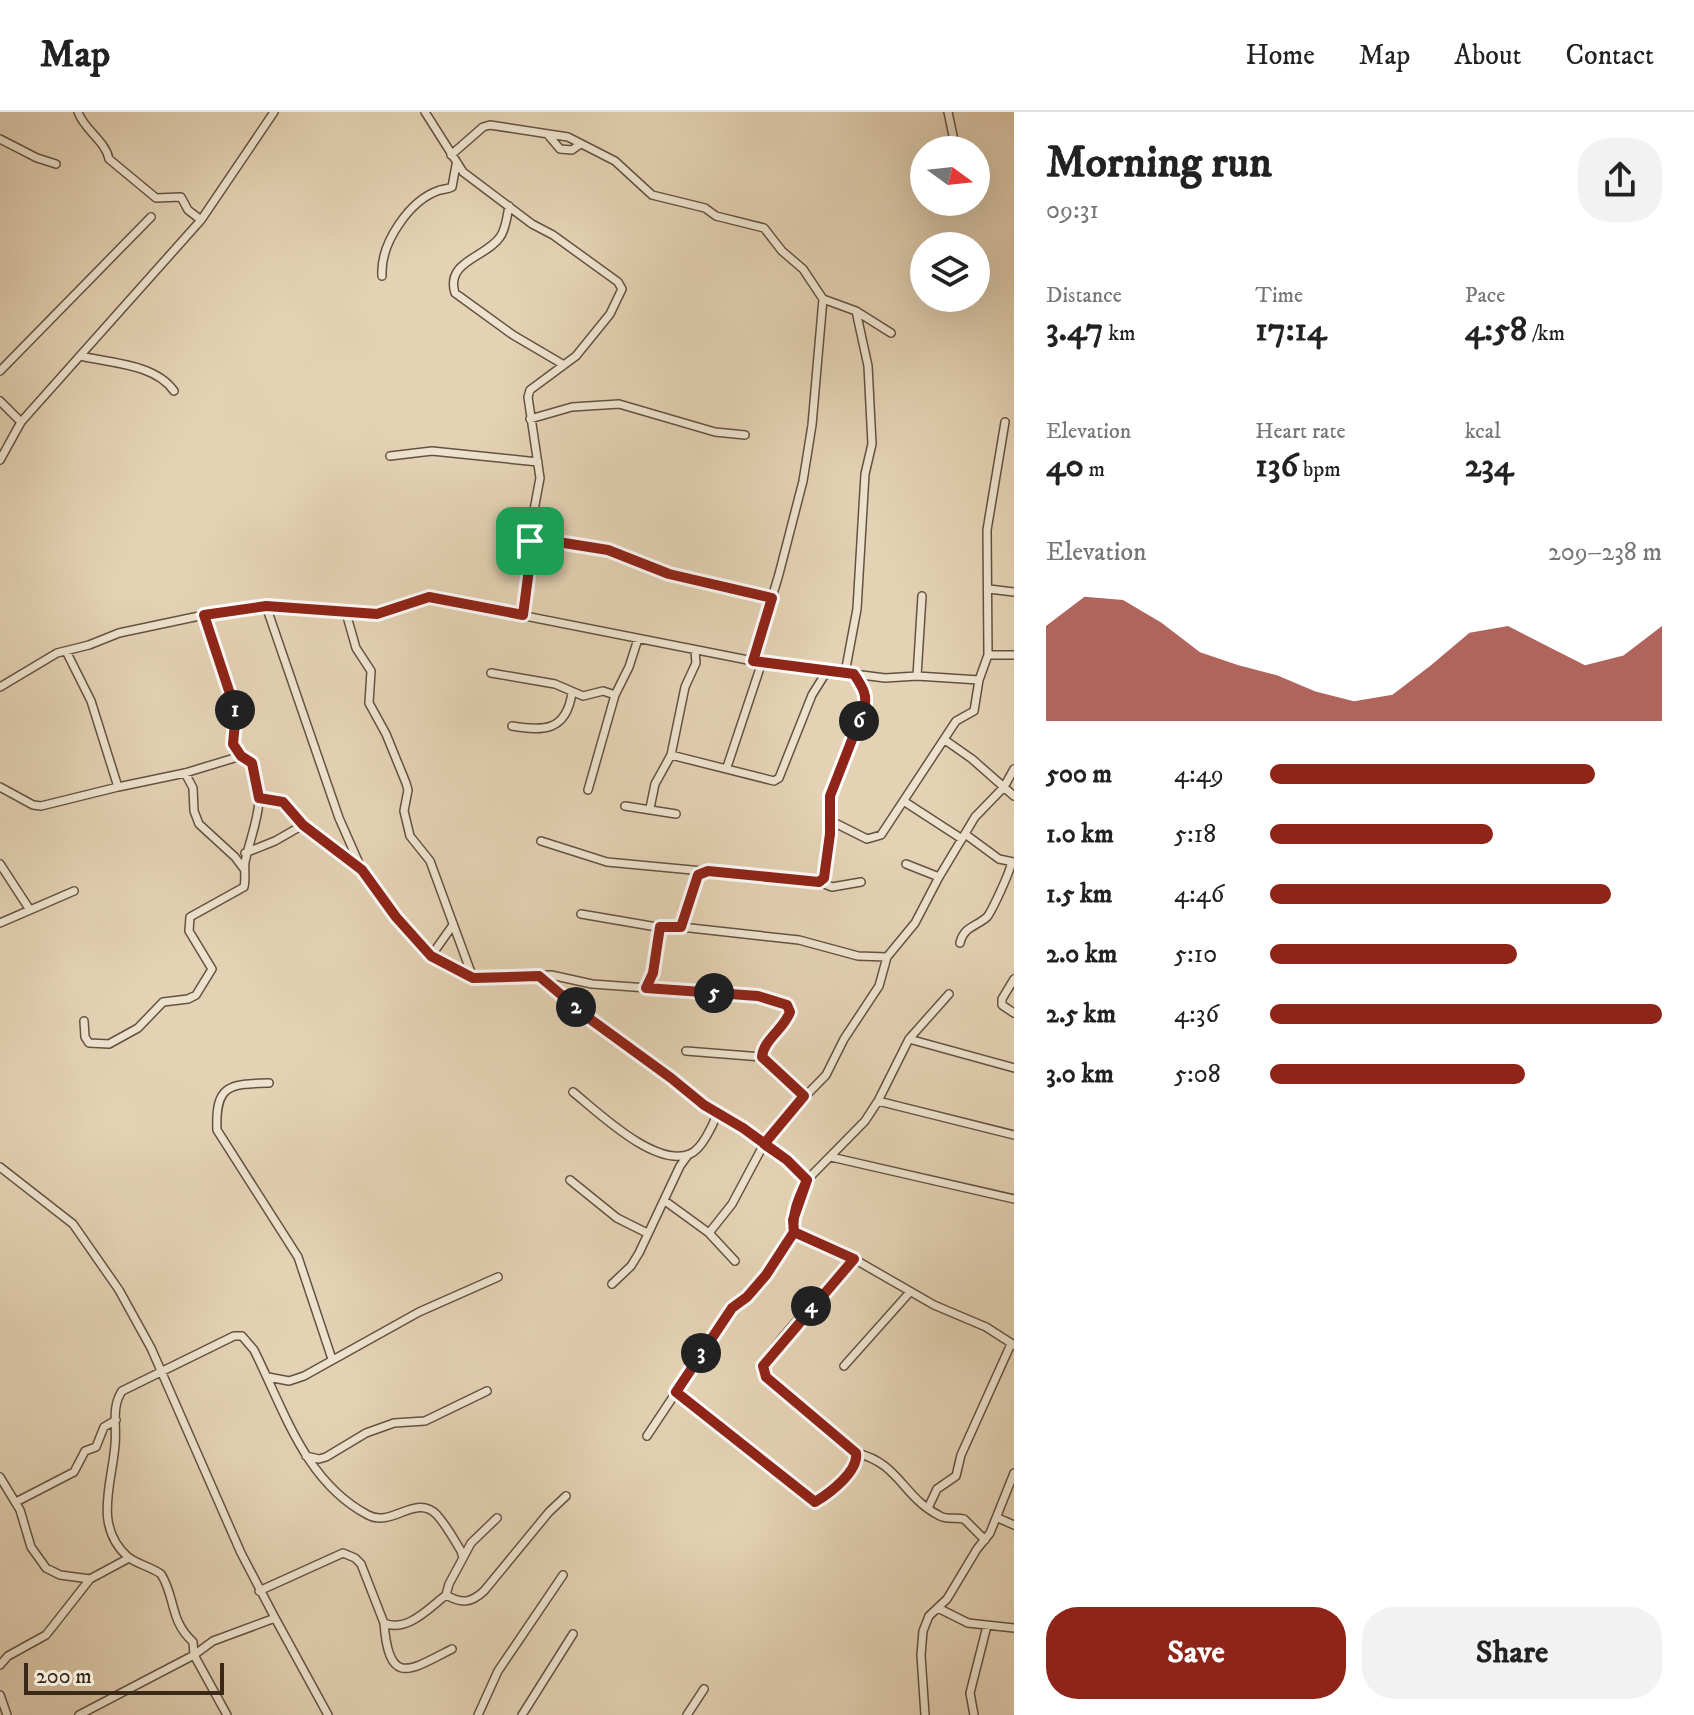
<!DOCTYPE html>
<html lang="en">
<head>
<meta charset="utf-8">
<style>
	body { margin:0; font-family:"IM FELL DW Pica",serif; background:#f2f2f2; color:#222; height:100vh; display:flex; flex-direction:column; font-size:30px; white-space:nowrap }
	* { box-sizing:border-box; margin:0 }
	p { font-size:26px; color:#767676 }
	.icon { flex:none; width:44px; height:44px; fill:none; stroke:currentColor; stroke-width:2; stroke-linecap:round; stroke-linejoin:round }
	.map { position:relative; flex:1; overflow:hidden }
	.sheet { display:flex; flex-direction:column; background:#fff; width:680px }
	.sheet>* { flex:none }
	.needle { width:52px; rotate:105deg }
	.fabs { position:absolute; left:910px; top:24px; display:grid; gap:16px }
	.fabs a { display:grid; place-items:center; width:80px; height:80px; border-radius:50%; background:#fff; box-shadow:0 8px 32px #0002; font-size:40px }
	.scale { position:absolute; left:24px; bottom:20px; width:200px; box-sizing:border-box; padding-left:8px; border:4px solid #3a2819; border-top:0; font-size:22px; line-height:28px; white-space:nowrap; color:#3a2819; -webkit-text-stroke:6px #ede2ce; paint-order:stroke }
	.pin { position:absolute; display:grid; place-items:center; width:68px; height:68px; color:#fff; margin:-34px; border-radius:16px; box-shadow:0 4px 12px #0006 }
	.km { position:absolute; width:40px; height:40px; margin:-20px; border-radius:50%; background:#222; color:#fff; font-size:22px; line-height:40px; text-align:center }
	.round { display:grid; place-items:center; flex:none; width:84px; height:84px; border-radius:32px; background:#f2f2f2 }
	.overview { display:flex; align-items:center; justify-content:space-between; height:136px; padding:0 32px }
	h1 { font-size:44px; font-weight:700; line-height:60px }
	.metrics { display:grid; grid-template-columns:repeat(3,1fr); gap:12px; height:136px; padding:8px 32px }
	.metrics div { display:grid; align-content:center }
	.metrics b { font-size:34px; font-weight:700 }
	.metrics small { font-size:22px; font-weight:400 }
	.metrics p { font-size:22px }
	.chart { height:224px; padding:16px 32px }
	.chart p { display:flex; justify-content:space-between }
	.chart svg { width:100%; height:144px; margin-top:8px; fill:#8f2418; opacity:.7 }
	.primary-button { display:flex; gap:16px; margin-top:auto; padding:16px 32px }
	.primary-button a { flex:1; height:92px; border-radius:32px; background:#8f2418; color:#fff; font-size:32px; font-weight:700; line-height:92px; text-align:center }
	.primary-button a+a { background:#f2f2f2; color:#222 }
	ul { padding:0 32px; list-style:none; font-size:26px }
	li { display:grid; grid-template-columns:128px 96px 1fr; align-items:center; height:60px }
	li i { height:20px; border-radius:10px; background:#8f2418 }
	header { display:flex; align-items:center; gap:48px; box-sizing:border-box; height:112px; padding:0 40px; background:#fff; border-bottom:2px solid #e0e0e0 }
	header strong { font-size:38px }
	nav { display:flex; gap:44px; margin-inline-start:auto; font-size:28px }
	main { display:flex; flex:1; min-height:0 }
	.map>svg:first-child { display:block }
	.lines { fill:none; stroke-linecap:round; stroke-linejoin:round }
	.minor-casing { stroke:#645240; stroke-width:10 }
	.minor { stroke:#ede2ce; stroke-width:7 }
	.route-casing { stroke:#fff; stroke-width:16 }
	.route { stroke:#8f2418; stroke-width:10 }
</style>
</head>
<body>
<header>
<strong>Map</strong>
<nav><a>Home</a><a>Map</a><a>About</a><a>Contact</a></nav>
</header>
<main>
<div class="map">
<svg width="1014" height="1603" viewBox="0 0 1014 1603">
	<rect width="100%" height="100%" fill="#e4d2b4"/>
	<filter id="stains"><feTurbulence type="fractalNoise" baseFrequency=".0025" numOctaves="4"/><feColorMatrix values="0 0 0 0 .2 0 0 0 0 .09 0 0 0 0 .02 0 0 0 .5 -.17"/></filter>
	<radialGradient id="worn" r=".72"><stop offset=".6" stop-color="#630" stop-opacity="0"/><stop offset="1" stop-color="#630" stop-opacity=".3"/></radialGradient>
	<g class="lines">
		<defs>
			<path id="minor" d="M78 0C84 18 105 28 109 47L156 86 181 85 188 98 201 108
				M425 0 463 60 532 112 553 123 618 170 622 177 610 202 576 244 530 278 528 285 540 366 531 414 528 465 523 503
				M948 0 956 38
				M549 24 560 37 572 38 579 33
				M0 27 37 46 56 52
				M451 43 483 15 490 13 568 25 615 49 652 83 705 96 716 104 764 116 782 139 803 157 823 187 856 199 891 221
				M509 94C507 104 506 117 500 125 487 145 445 149 455 181L513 223 564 253
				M382 164C380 132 409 88 440 78 444 77 448 77 452 75L456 53
				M80 244C111 251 155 252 174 279
				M0 259 151 105
				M0 289 21 310
				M530 307 572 295 619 292 715 320 745 323
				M390 344 432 339 538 350
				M0 348 21 310 201 108 274 0
				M530 429 558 430 608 438 669 462 772 486
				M989 477 1014 480
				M266 494 339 706 362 758 396 805 431 844 473 866 551 863 592 872 758 884 787 893 790 900C784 916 763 928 762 945L804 984
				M346 501 356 536 371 559 369 591 386 622 406 671 408 678 404 699 410 724 430 749 473 866
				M66 539 91 589 118 675 185 661 241 644
				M988 543H1014
				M753 549 779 462 803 369 812 313 823 187
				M491 561 555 572 583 584 603 579 615 583
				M845 561 857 497 865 362 872 332 868 254 856 199
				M917 564 922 484
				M979 568 988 543 987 418 1005 310
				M0 575 57 541 89 533 119 521 204 503 266 494 377 502 429 485 753 549 885 566 917 564 979 568 974 599 956 609 881 723 867 727 831 709
				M512 614C543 619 566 620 572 581
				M945 628 972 647 1014 684
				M671 643 774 669 779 666 812 583 827 559
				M727 655 762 550
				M185 661 193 676 194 699 199 712 235 745 244 757
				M0 675 33 693 41 694 118 675
				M588 678 615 583 629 555 638 527
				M259 686 283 690 303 713 360 756
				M905 690 962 727
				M625 694 676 702
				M650 696 655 672 671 643 685 575 696 551 695 538
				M965 722 999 747 1014 750
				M541 729 607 750 819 770 825 761 826 740 830 722V684L866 587 865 579 854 562
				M245 741 275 729 303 713
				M0 752 30 798
				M906 752 939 765 975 705 1004 675 1014 657
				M819 770 832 775 861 770
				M581 802 651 814 681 815C686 798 688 767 706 760
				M0 811 74 779
				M681 815 799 828 858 844 887 845
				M960 831C964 814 976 815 987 805 992 799 1010 760 1011 752
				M431 844 453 813
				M539 864 590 907 704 993 764 1032 732 1092 709 1121
				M1014 867 1002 887V893L1014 901
				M646 876 653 861 660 815
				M84 909 85 925 89 931 109 932 138 916 163 890 188 887 196 883 212 857 189 819 190 805 244 775C246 766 244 759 245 750 253 713 268 690 252 651L241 644 233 632 236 600 204 503
				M909 927 1014 956
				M686 939 762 945
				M269 971C230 972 215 972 217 1018L298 1145 332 1247
				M573 980C598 1000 655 1056 690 1042 702 1037 713 1013 717 1002
				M878 989 1014 1023
				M831 1045 1014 1087
				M0 1055 73 1112 119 1178 151 1236 241 1441 275 1506
				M570 1068 617 1106 647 1121
				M807 1068 787 1048 764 1032 783 1007 826 963 844 927 879 874 887 845 915 811 939 765
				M665 1089 709 1121 735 1149
				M794 1120 854 1147 934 1193 986 1215 1014 1233
				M612 1172 631 1154 639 1141 680 1054 688 1043
				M844 1254 910 1180
				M268 1265 289 1269 304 1264 419 1200 498 1165
				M676 1280 812 1389C826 1387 858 1356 856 1341L766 1265 762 1257C770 1232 834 1170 854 1147
				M647 1324 732 1196 747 1185 766 1163 794 1120 793 1108 807 1068 865 1009 878 989 909 927 949 882
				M856 1341C900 1351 902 1385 940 1404 947 1408 956 1405 964 1407L985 1428
				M306 1344 319 1347 326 1345 366 1321 394 1311 425 1309 487 1279
				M0 1365 20 1398 31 1435 46 1456 60 1463 90 1467
				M16 1390 74 1360 85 1339 96 1335 104 1315 116 1308
				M928 1396 937 1377 956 1364 961 1343 1011 1232
				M998 1406 1014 1413
				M463 1446 471 1431 497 1406
				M259 1479 343 1441 355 1446 361 1452 384 1511C407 1521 429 1496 446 1483
				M938 1496 968 1511 1014 1516
				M384 1511C389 1575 409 1559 452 1537
				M0 1553 8 1544 46 1523 90 1467 129 1446
				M0 1583 7 1603
				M79 1603 194 1543 213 1529 275 1506 328 1603
				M227 1603 194 1543 193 1530C169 1508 176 1486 161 1462 151 1455 137 1452 128 1445 93 1414 112 1372 115 1333 117 1315 111 1295 122 1279L234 1224H242L254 1238C284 1298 305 1370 368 1403 392 1416 416 1381 437 1403 446 1413 454 1427 461 1439L463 1446 449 1472 446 1483C462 1492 471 1491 484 1479L549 1400 566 1384
				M478 1603 498 1559 563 1463
				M522 1603 573 1522
				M687 1603 704 1577
				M925 1603 921 1543 923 1519 929 1504 947 1487 977 1437 990 1421 1014 1361
				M974 1603 970 1581 987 1514"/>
		</defs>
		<use href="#minor" class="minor-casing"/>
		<use href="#minor" class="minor"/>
	</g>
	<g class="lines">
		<defs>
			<path id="route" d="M530 429 528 465 523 503 429 485 377 502 266 494 204 503 236 600 233 632 241 644 252 651 259 686 283 690 303 713 362 758 396 805 431 844 473 866 539 864 590 907 671 966 704 993 743 1016 787 1048 807 1068 793 1108 794 1120 766 1163 747 1185 732 1196 676 1280 815 1390C830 1381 859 1359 856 1341L766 1265 763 1254 854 1147 794 1120C791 1102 800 1084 807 1068L787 1048 764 1032 804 984 762 945C763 928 784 917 790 900L787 893 758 884 646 876 653 861 660 815H681L698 763 708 759 819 770 824 766 830 722V684L864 597C868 582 862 575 854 562L753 549 772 486 669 462 608 438 558 430 530 429"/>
		</defs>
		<use href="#route" class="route-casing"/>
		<use href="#route" class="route"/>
	</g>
	<rect width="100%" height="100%" filter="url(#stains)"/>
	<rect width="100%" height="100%" fill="url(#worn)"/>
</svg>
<div class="fabs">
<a><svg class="needle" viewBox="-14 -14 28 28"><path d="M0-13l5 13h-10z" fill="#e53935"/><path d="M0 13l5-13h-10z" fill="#767676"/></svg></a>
<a><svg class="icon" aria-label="layers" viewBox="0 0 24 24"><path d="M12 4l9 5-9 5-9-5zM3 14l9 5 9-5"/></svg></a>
</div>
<div class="scale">200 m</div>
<div class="pin" style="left:530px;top:429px;background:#1e9e55"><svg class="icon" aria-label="arrive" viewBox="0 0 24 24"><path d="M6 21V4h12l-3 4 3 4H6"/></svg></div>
<b class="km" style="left:235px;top:598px">1</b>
<b class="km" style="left:576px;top:895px">2</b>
<b class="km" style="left:701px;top:1241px">3</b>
<b class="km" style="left:811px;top:1194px">4</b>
<b class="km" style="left:714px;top:881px">5</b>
<b class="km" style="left:859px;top:609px">6</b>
</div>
<section class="sheet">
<div class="overview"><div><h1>Morning run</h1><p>09:31</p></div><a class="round"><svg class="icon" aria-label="share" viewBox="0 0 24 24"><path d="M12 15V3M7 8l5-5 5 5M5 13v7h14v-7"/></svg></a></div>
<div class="metrics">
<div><p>Distance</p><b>3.47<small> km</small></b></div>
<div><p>Time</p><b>17:14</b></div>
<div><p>Pace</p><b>4:58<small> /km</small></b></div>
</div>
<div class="metrics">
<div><p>Elevation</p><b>40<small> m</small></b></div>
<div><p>Heart rate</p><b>136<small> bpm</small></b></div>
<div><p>kcal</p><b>234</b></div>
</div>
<div class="chart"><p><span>Elevation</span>209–238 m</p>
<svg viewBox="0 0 160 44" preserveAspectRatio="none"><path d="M0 44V15L10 6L20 7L30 14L40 23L50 27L60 30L70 35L80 38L90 36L100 27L110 17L120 15L130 21L140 27L150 24L160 15V44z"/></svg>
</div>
<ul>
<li><b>500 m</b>4:49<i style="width:83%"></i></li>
<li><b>1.0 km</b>5:18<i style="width:57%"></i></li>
<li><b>1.5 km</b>4:46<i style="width:87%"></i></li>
<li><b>2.0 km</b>5:10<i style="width:63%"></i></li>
<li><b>2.5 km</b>4:36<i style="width:100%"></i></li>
<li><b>3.0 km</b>5:08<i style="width:65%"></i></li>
</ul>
<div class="primary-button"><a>Save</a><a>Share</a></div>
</section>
</main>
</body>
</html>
